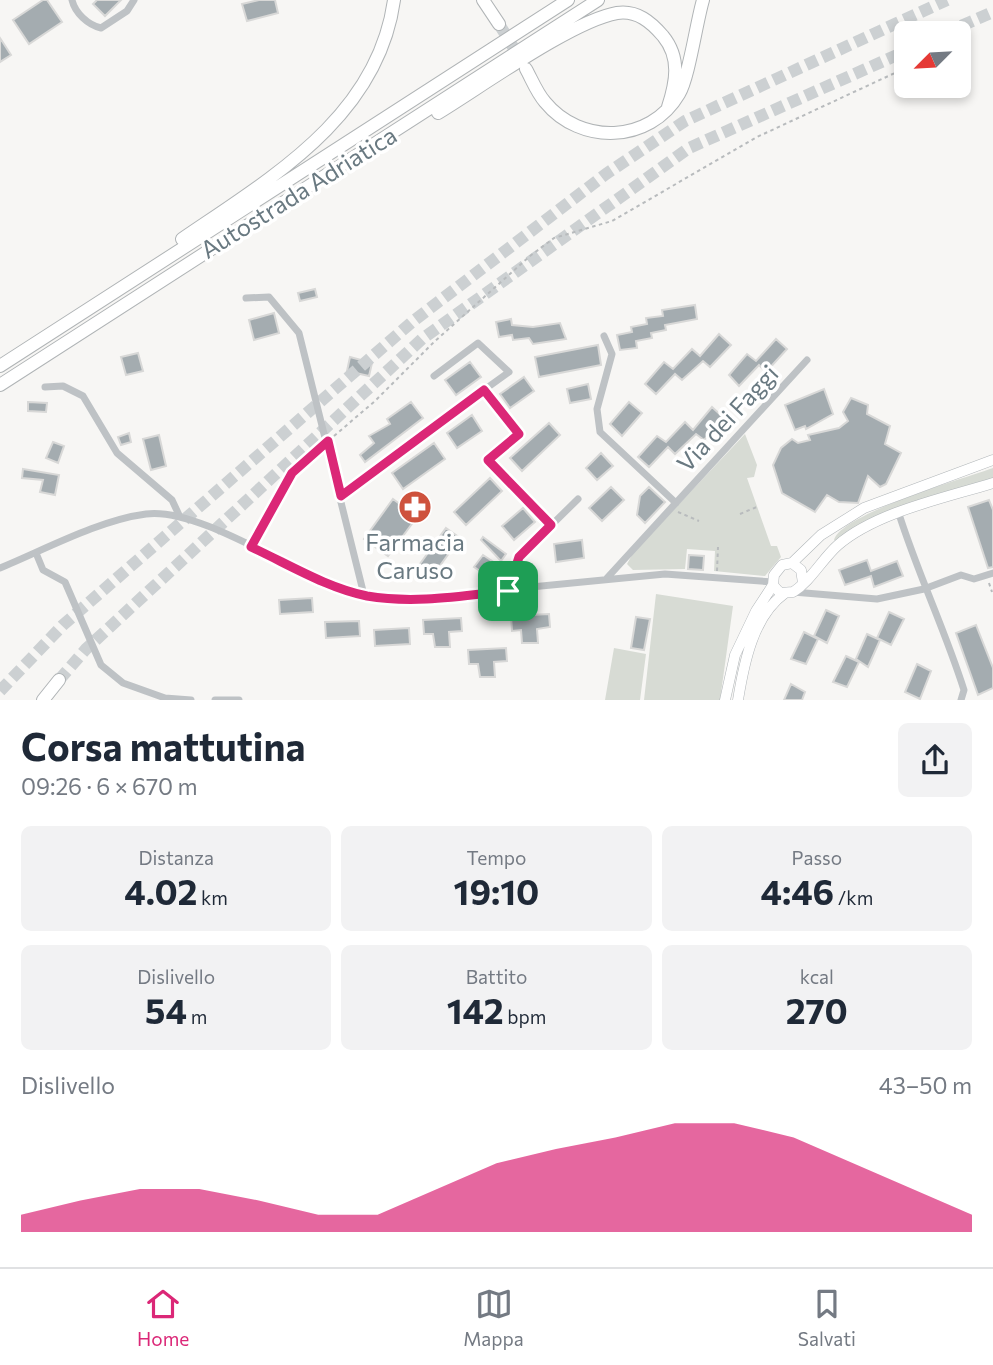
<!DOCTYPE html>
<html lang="it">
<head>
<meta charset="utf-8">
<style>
	body { margin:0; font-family:Commissioner,sans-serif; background:#f2f2f3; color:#1f2937; height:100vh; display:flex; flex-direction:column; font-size:26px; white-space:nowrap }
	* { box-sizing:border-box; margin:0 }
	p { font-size:23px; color:#747a83 }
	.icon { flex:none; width:38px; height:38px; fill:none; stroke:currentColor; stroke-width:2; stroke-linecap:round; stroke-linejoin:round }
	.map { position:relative; height:700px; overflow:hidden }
	.side { display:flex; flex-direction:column; background:#fff; flex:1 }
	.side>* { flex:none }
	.needle { width:46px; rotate:246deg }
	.buttons { position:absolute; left:894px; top:21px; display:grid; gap:14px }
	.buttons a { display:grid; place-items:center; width:77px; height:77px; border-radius:10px; background:#fff; box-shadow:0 4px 10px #0003; font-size:35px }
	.pin { position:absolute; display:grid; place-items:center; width:60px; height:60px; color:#fff; margin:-30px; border-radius:14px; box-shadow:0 4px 10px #0006 }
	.round { display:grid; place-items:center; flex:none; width:74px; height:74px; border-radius:10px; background:#f2f2f3 }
	.summary { display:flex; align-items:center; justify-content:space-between; height:119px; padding:0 21px }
	h1 { font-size:38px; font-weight:700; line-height:52px }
	.figures { display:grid; grid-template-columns:repeat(3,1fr); gap:10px; height:119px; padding:7px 21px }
	.figures div { display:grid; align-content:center; border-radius:10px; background:#f2f2f3; text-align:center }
	.figures b { font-size:35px; font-weight:700 }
	.figures small { font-size:19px; font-weight:400 }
	.figures p { font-size:19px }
	.chart { height:196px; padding:14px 21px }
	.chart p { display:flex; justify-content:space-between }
	.chart svg { width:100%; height:126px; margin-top:7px; fill:#db2777; opacity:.7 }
	.dock { display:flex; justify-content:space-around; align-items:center; height:98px; border-top:2px solid #e0e1e3; background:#fff; font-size:19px; color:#747a83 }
	.dock a { display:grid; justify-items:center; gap:4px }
	.dock .on { color:#db2777 }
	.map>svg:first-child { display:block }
	.green { fill:#d7dbd4 }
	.building { fill:#a4acb0; stroke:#d8d8d7; stroke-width:2 }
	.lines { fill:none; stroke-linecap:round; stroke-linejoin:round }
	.highway-tunnel { stroke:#ccd0d2; stroke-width:12; stroke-dasharray:12 6; stroke-linecap:butt }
	.secondary-casing { stroke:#b1b6b9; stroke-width:11 }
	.highway-casing { stroke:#b0b4b6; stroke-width:14 }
	.path { stroke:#b8bbbd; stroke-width:2; stroke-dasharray:3.5 3.5; stroke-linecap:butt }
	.street { stroke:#bec2c5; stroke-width:7 }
	.secondary { stroke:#fff; stroke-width:10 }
	.highway { stroke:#fff; stroke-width:12 }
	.route-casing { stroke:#fff; stroke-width:14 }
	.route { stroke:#db2777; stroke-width:9 }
	.labels { text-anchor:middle; stroke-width:7; stroke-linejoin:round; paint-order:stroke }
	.street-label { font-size:24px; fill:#697981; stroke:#fff }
	.poi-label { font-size:24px; fill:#697981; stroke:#fff }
</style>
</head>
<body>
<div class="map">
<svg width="993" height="700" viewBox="0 0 993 700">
	<rect width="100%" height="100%" fill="#f7f6f4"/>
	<path class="green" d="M745 434 757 465 754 477 747 478 771 546H777L781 557 765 576 714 571 715 551 687 549 685 569 633 570 627 564 633 553Z
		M993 468V478L929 499 838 542 834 540C841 514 965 478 993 468Z
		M656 594 733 606 720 700H644Z
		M614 648 646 654 640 700H605Z"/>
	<path class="building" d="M43 0H47L62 22 29 44 13 20Z
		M97 0H121L105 16 93 4Z
		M259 0H275L278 13 247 21 242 4Z
		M0 38 11 55 0 62Z
		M315 289 317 297 300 301 298 293Z
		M695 305 697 319 665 325 666 330 651 333 652 338 636 341 637 348 620 350 617 335 632 332 631 327 647 324 646 318 663 316 662 310Z
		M274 313 279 333 254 340 249 320Z
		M511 319 512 325 533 327 560 323 566 339 533 344 529 338 513 340 512 335 499 337 496 322Z
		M719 334 731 345 710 367 703 361 682 380 675 374 656 394 645 384 664 362 673 369 692 349 700 356Z
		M776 339 787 349 766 372 759 365 739 386 729 375 747 354 756 361Z
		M598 345 601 365 539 377 535 357Z
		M138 353 143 371 126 375 121 357Z
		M350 357 372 363 369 376 347 371Z
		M470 362 481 377 456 395 445 380Z
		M524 377 534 391 510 408 500 394Z
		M588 384 591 399 570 403 567 389Z
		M824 389 833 414 806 429 805 426 795 430 785 405Z
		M851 398 868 405 867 414 890 426 885 444 901 453 886 484 880 487 868 476 858 503 839 502 827 495 815 512 782 493 773 465 781 448 792 439 798 443 810 440 808 435 839 428 848 421 843 412Z
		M28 402 47 403 46 412 28 411Z
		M411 402 423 418 365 462 360 455 374 443 369 436 390 424 387 419Z
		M629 402 642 413 622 436 610 424Z
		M712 407 724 418 704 440 696 434 675 454 668 447 649 467 638 457 657 436 666 442 685 422 693 430Z
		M472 415 482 431 457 448 447 433Z
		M549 423 560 435 522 471 510 458Z
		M129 433 131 442 121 445 118 437Z
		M159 435 166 466 151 470 143 439Z
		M53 442 64 446 58 463 46 458Z
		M434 443 445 459 403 489 392 473Z
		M601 453 613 466 597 480 586 468Z
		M23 469 59 475 55 495 40 492 43 480 22 478Z
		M490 478 502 491 466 525 454 512Z
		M611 487 624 500 602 521 589 508Z
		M649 487 665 502 645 523 637 515 640 496Z
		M407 495 430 510 424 518Z
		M393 499 417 517 388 556 364 539Z
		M989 500 993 510V567L988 568 968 507Z
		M523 508 535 522 514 540 502 526Z
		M446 528 460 538 431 578 417 568Z
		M483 537 506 554 501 561 481 540Z
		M582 540 584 558 556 562 554 544Z
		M483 555 498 565 489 577 474 567Z
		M689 555 704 556 703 570 688 569Z
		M867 560 871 571 897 561 903 576 874 587 871 576 845 585 839 570Z
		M312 598 313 612 280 614 279 600Z
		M826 610 839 616 827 643 814 636Z
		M889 612 904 619 891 645 877 638Z
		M549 614 550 627 537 629 538 643H522L521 630 512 631 511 616Z
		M636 617 650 619 644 650 631 648Z
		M461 618 462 631 449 632 450 647H435L433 634H424L423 620Z
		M359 621 360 636 326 638 325 622Z
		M976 625 993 668V688L978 695 956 633Z
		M409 628 410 644 375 646 374 630Z
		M804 632 818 639 806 664 791 659Z
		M867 634 880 640 868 667 856 659Z
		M506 648 507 661 494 662 495 677H480L478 664H469L468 650Z
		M846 656 859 662 847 687 833 682Z
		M917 664 931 671 920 699 905 692Z
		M791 684 805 692 802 700H784Z"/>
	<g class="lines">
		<path class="highway-tunnel" d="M499 24 521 60
			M945 33 993 12
			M59 680 86 649 422 339 689 148 906 51
			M0 691 63 625 412 322 606 174 685 121 947 0"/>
		<defs>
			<path id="secondary" d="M792 563 801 570 803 583
				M773 585 780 593 793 592C811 581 822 559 838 545 876 512 945 498 993 483
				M725 700 735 655 756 611 773 585 774 575 782 565 792 563 821 535 864 508 993 460
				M738 700C744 663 753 616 785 593"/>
			<path id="highway" d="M483 0 499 24
				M526 69C532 80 537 93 545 102 580 145 650 144 679 94 689 77 696 24 703 0
				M438 113C481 87 572 21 617 13 637 10 651 22 663 36 681 58 676 82 668 107
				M182 239C271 178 378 117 394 0
				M0 366 568 0
				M0 385 598 0
				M43 700 59 680"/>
		</defs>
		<use href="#secondary" class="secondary-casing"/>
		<use href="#highway" class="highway-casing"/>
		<path class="path" d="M940 86 947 90
			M334 436 375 401 434 342 530 256 554 238 612 221 757 137 897 72 906 73
			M678 512 699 521
			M740 514 759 506
			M256 538 292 473 319 449
			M717 571 718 547
			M989 583 992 592"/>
		<path class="street" d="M72 0C75 13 88 25 101 28L127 11 134 0
			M246 298 269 297 299 333 364 595
			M604 336 612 354 597 409 600 432 676 503
			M434 376 478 343 509 372 484 390
			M45 387 63 386 83 396 117 453 172 500 179 515
			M341 496 484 390 519 434 488 460 551 525
			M899 514C918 574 945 630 964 690L961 700
			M36 553 43 570 65 582 101 665 123 683 165 698 191 700
			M0 568C44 550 99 520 146 514 197 507 288 569 340 588 359 594 378 597 398 600L665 574 773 582
			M607 578 807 360
			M508 591 519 557 578 499
			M793 592 877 599 924 589 961 575 974 579 993 573
			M215 700H239"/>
		<use href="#secondary" class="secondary"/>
		<use href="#highway" class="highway"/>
	</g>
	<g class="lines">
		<defs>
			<path id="route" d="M484 390 519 434 488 460 551 525 519 557 508 591C461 596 414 604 367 596 327 588 288 564 251 547L292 473 328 441 341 496Z"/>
		</defs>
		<use href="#route" class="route-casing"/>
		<use href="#route" class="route"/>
	</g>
	<defs>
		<symbol id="pharmacy-disc" viewBox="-11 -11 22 22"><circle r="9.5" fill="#ce523d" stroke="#fff"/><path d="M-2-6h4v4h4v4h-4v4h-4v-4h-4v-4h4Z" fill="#fff"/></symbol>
	</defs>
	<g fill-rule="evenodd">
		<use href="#pharmacy-disc" x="396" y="488" width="38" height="38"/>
	</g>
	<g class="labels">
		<g class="street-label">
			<text transform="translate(299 193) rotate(-32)" y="8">Autostrada Adriatica</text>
			<text transform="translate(728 419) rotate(-47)" y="8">Via dei Faggi</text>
		</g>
		<g class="poi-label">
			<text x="415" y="551">Farmacia<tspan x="415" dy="28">Caruso</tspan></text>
		</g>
	</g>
</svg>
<div class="buttons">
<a><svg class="needle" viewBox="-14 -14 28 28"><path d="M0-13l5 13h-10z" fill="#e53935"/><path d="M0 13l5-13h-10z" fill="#747a83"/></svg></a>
</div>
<div class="pin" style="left:508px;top:591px;background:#1e9e55"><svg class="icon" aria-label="arrive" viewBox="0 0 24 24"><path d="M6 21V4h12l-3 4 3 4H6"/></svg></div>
</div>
<section class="side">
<div class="summary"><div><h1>Corsa mattutina</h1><p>09:26 · 6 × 670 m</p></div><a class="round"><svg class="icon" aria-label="share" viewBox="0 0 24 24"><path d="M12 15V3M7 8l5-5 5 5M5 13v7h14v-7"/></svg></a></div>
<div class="figures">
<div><p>Distanza</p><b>4.02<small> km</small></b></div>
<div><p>Tempo</p><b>19:10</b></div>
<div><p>Passo</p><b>4:46<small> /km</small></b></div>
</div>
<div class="figures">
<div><p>Dislivello</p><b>54<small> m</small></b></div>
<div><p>Battito</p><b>142<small> bpm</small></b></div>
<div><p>kcal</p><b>270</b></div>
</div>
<div class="chart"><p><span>Dislivello</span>43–50 m</p>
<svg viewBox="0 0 160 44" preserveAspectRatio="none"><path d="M0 44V38L10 33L20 29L30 29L40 33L50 38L60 38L70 29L80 20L90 15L100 11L110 6L120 6L130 11L140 20L150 29L160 38V44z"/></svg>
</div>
</section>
<nav class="dock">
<a class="on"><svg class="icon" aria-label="home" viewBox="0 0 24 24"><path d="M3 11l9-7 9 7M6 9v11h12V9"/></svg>Home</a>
<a><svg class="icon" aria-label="map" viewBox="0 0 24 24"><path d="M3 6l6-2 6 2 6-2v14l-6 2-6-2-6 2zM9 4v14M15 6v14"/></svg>Mappa</a>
<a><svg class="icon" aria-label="saved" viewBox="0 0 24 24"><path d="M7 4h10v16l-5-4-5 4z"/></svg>Salvati</a>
</nav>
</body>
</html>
